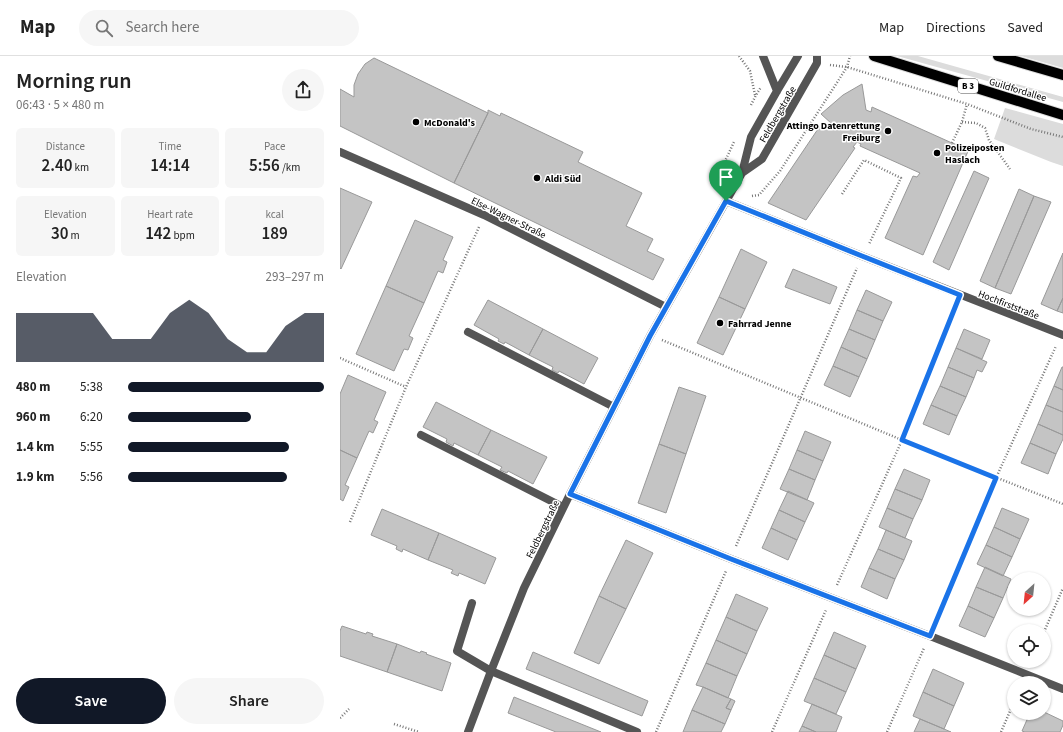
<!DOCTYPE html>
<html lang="en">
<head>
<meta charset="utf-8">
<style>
	body { margin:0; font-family:"Source Sans 3",sans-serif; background:#f6f6f6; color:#222; height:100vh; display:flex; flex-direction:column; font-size:15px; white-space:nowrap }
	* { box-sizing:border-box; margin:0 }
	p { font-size:13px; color:#767676 }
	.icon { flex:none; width:22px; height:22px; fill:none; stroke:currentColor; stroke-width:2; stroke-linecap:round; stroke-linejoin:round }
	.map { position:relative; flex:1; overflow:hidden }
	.details { display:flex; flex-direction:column; background:#fff; width:340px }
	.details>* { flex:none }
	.needle { width:26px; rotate:207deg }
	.buttons { position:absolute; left:667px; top:516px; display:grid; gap:8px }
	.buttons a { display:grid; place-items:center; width:44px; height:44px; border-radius:50%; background:#fff; box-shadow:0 1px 3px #0004; font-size:20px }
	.pin { position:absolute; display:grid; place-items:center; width:34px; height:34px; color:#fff; margin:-41px -17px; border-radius:50% 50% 50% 0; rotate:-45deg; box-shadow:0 0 4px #0007 }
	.pin .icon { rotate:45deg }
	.round { display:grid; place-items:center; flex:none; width:42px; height:42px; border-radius:21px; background:#f6f6f6 }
	.summary { display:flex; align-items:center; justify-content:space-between; height:68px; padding:0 16px }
	h1 { font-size:22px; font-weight:600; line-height:30px }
	.metrics { display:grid; grid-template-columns:repeat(3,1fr); gap:6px; height:68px; padding:4px 16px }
	.metrics div { display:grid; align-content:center; border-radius:6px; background:#f6f6f6; text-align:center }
	.metrics b { font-size:17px; font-weight:600 }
	.metrics small { font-size:11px; font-weight:400 }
	.metrics p { font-size:11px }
	.chart { height:112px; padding:8px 16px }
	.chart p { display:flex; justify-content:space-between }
	.chart svg { width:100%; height:72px; margin-top:4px; fill:#111827; opacity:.7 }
	.button { display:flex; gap:8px; margin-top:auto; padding:8px 16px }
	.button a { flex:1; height:46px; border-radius:24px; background:#111827; color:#fff; font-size:16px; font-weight:600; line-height:46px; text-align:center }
	.button a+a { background:#f6f6f6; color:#222 }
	ul { padding:0 16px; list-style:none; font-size:13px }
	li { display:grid; grid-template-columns:64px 48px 1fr; align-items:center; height:30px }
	li i { height:10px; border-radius:5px; background:#111827 }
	header { display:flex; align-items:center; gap:24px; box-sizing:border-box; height:56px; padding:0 20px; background:#fff; border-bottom:1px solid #e0e0e0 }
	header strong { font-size:19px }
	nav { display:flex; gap:22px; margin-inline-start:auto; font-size:14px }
	.search { width:280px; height:36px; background:#f6f6f6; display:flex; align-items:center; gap:10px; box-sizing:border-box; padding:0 14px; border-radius:22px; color:#767676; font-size:15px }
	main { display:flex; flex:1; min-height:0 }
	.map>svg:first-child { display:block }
	.green { fill:#dcdcdc }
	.building { fill:#c4c4c4; stroke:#999 }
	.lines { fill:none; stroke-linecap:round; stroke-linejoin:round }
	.primary-casing { stroke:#dbdbdb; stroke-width:12 }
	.path { stroke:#777; stroke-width:2.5; stroke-dasharray:1 2; stroke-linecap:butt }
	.lane { stroke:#555; stroke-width:8 }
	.street { stroke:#555; stroke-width:8 }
	.primary { stroke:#000; stroke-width:10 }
	.route-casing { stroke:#fff; stroke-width:8 }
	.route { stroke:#1a73e8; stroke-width:5 }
	.poi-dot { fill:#000; stroke:#fff; stroke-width:1.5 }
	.labels { text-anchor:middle; stroke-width:3; stroke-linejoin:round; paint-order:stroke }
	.shield { fill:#fff; stroke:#4c4c4c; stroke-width:1 }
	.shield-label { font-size:9px; font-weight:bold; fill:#000 }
	.street-label { font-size:10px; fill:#000; stroke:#fff }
	.poi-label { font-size:10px; font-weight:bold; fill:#000; stroke:#fff; text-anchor:start }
</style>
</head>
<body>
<header>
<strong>Map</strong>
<div class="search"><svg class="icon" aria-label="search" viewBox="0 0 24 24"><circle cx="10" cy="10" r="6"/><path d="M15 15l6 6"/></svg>Search here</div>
<nav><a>Map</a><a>Directions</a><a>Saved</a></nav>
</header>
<main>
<section class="details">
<div class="summary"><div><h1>Morning run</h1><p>06:43 · 5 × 480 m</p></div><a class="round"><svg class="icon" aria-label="share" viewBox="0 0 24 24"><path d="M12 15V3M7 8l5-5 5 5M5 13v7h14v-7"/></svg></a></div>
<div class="metrics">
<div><p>Distance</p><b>2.40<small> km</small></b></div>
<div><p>Time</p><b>14:14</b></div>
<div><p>Pace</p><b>5:56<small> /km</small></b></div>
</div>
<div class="metrics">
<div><p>Elevation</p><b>30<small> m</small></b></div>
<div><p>Heart rate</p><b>142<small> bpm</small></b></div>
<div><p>kcal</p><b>189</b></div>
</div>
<div class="chart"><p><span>Elevation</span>293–297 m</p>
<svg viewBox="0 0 160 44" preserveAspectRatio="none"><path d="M0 44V14L10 14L20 14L30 14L40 14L50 30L60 30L70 30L80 14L90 6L100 14L110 30L120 38L130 38L140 22L150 14L160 14V44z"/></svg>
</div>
<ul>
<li><b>480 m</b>5:38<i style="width:100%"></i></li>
<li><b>960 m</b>6:20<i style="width:63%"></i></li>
<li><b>1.4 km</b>5:55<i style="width:82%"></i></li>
<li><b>1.9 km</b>5:56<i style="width:81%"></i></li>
</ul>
<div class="button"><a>Save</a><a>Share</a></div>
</section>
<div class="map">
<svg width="723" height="676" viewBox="0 0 723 676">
	<rect width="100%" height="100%" fill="#fff"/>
	<path class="green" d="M557 0H578L723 41V46Z
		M681 0H723V12Z
		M665 52 723 68V110L711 106 654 83Z"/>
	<path class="building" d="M34 2 148 57 114 127 0 70V33L14 41V29L18 18 25 8Z
		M522 28 526 54 531 56 532 51 612 87 629 93 583 199 545 182 573 120 577 121 580 117 520 90 521 88 517 86 513 91 515 92 466 164 428 147 482 67 489 71 492 68 481 58 503 39Z
		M148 54 160 60 161 57 243 96 238 106 302 137 286 170 313 183 307 195 324 203 313 224 114 127 148 57Z
		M634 115 649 122 609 214 593 206Z
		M0 132 32 146 1 213 0 212Z
		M679 133 694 140 655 232 640 225Z
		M694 140 711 146 671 238 655 232Z
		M75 164 113 181 103 204 107 206 103 217 98 215 84 247 46 230Z
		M401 193 427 206 405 253 379 241Z
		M723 197V242L717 255 701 248Z
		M453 213 497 231 490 248 445 231Z
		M46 230 84 247 69 280 73 282 68 294 64 293 54 315 16 298Z
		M526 234 552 246 543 265 517 254Z
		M379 241 405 253 383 299 357 287Z
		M723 242V257L717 255Z
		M148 244 203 273 189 299 165 286 164 288 158 285 159 283 134 269Z
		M517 254 543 265 535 284 509 273Z
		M203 273 258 302 244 328 219 315 218 317 212 314 213 311 189 299Z
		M509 273 535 284 527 303 501 291Z
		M624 273 650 284 642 303 616 292Z
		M501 291 527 303 519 321 493 310Z
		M616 292 647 306 642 316 637 314 634 322 608 311Z
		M493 310 519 321 510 341 484 329Z
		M608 311 634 322 626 341 600 330Z
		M722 311H723V334L714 330Z
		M8 319 46 336 34 364 38 366 33 377 29 375 17 402 0 394V338Z
		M600 330 626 341 617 360 591 349Z
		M714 330 723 334V356L706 349Z
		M339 331 366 340 346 398 319 388Z
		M96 346 151 374 138 399 114 387 113 390 106 386 107 383 83 371Z
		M591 349 617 360 609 379 583 368Z
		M706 349 723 356V379L698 368Z
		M698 368 723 379V383L716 398 690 387Z
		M151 374 207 401 193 428 168 415 167 417 160 414 162 411 138 399Z
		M465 375 491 386 483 405 457 394Z
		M690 387 716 398 708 418 681 407Z
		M319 388 346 398 326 457 298 447Z
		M0 394 17 402 5 429 9 431 3 445 0 443Z
		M457 394 483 405 475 424 449 413Z
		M449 413 475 424 467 444 440 433Z
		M564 413 590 424 582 444 555 433Z
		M555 433 582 444 573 463 547 452Z
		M448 435 474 447 465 466 439 454Z
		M547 452 573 463 565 482 539 471Z
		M662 452 689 463 680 483 654 471Z
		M42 453 99 477 88 504 63 493 62 496 56 493 57 490 31 479Z
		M439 454 465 466 457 484 431 472Z
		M654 471 680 483 672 501 646 489Z
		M431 472 457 484 448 504 422 492Z
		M546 474 572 485 564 504 538 493Z
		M99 477 156 502 145 528 119 517 118 520 111 517 113 514 88 504Z
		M286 484 313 497 286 553 259 540Z
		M646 489 672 501 663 520 637 508Z
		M538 493 564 504 555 523 529 512Z
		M645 511 671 523 663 542 636 531Z
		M529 512 555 523 547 543 521 531Z
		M636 531 663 542 654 562 628 550Z
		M396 538 428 552 417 575 386 561Z
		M259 540 286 553 259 608 234 597Z
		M628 550 654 562 645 581 619 570Z
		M386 561 417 575 407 598 376 584Z
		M2 570 26 578 27 576 33 578 32 580 57 588 47 616 0 600V575Z
		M494 576 526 590 516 613 484 599Z
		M376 584 407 598 397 620 366 607Z
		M57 588 80 597 81 595 87 597 86 598 111 607 102 635 47 616Z
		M193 596 308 645 302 660 186 613Z
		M484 599 516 613 506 636 474 622Z
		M366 607 397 620 388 642 363 631 356 629Z
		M593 613 624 627 614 650 583 636Z
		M474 622 506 636 496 658 464 645Z
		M363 631 391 643 386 652 391 654 385 668 352 654Z
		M583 636 614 650 604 673 573 660Z
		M174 641 261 676H216L168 657Z
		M391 643 395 645 391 654 386 652Z
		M472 648 502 661 496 676H476L462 670Z
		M352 654 385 668 381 676H343Z
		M704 656 723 665V669L720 676H685L682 675 690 657Z
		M580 663 604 673 611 676H574Z
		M462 670 476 676H459Z"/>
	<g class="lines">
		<defs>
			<path id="primary" d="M534 0 723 59
				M658 0 723 19"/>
		</defs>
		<use href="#primary" class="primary-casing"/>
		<path class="path" d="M399 0 410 15 415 39
			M490 9 507 11 627 48 691 73 723 81
			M411 49 416 39 421 31
			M622 66 636 67 645 72 649 84 670 113
			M612 87 622 66 627 48
			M381 128 378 120 394 86
			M502 138 524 104 561 122 529 188
			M412 140 419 139 440 115 507 11 510 0
			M322 284 562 384 723 448
			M0 302 66 331
			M10 466 66 331 139 171
			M396 490 517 212
			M497 529 562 384 616 251
			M595 567 656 422 716 290
			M704 576 723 532
			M0 662 9 653
			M54 668 79 676
			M316 676 386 515
			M432 676 486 554
			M547 676 584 592
			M661 676 674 646"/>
		<path class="lane" d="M128 276 274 351
			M81 379 223 451
			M132 547 117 595 151 615 297 676"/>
		<path class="street" d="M423 0 437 35
			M0 96 144 159 326 251
			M402 117 422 103 477 7V0
			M386 145 522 200 723 279
			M230 438 391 503 590 580 723 633
			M128 676 151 615 184 532 230 438 310 280 402 117 411 81 437 35 458 0"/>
		<use href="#primary" class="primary"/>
	</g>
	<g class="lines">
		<defs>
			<path id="route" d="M386 145 522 200 620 239 562 384 656 422 590 580 391 503 230 438 310 280Z"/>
		</defs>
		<use href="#route" class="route-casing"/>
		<use href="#route" class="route"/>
	</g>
	<g class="poi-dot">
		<circle cx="76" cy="66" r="4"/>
		<circle cx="548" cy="75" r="4"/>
		<circle cx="597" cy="97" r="4"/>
		<circle cx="197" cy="122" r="4"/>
		<circle cx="380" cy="267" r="4"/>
	</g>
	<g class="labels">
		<rect class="shield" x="618" y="23" width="20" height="14" rx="3"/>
		<g class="shield-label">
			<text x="628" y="33">B 3</text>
		</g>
		<g class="street-label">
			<text transform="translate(678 33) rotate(17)" y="4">Guildfordallee</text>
			<text transform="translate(437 58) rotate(-60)" y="4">Feldbergstraße</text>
			<text transform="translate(169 161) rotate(26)" y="4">Else-Wagner-Straße</text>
			<text transform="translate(669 248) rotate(21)" y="4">Hochfirststraße</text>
			<text transform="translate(202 473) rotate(-64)" y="4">Feldbergstraße</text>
		</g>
		<g class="poi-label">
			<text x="84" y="70">McDonald's</text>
			<text x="540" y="73" text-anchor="end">Attingo Datenrettung<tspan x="540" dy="12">Freiburg</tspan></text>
			<text x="605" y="95">Polizeiposten<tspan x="605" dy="12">Haslach</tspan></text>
			<text x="205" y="126">Aldi Süd</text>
			<text x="388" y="271">Fahrrad Jenne</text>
		</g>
	</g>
</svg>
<div class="buttons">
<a><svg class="needle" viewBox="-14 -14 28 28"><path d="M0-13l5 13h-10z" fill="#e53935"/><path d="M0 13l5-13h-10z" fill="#767676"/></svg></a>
<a><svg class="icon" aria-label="locate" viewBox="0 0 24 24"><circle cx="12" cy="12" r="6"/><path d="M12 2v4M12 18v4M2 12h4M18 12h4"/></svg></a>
<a><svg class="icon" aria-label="layers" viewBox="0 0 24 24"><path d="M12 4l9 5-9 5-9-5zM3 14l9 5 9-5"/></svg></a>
</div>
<div class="pin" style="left:386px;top:145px;background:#1e9e55"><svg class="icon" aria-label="arrive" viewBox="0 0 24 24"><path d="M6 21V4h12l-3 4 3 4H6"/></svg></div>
</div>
</main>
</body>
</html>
